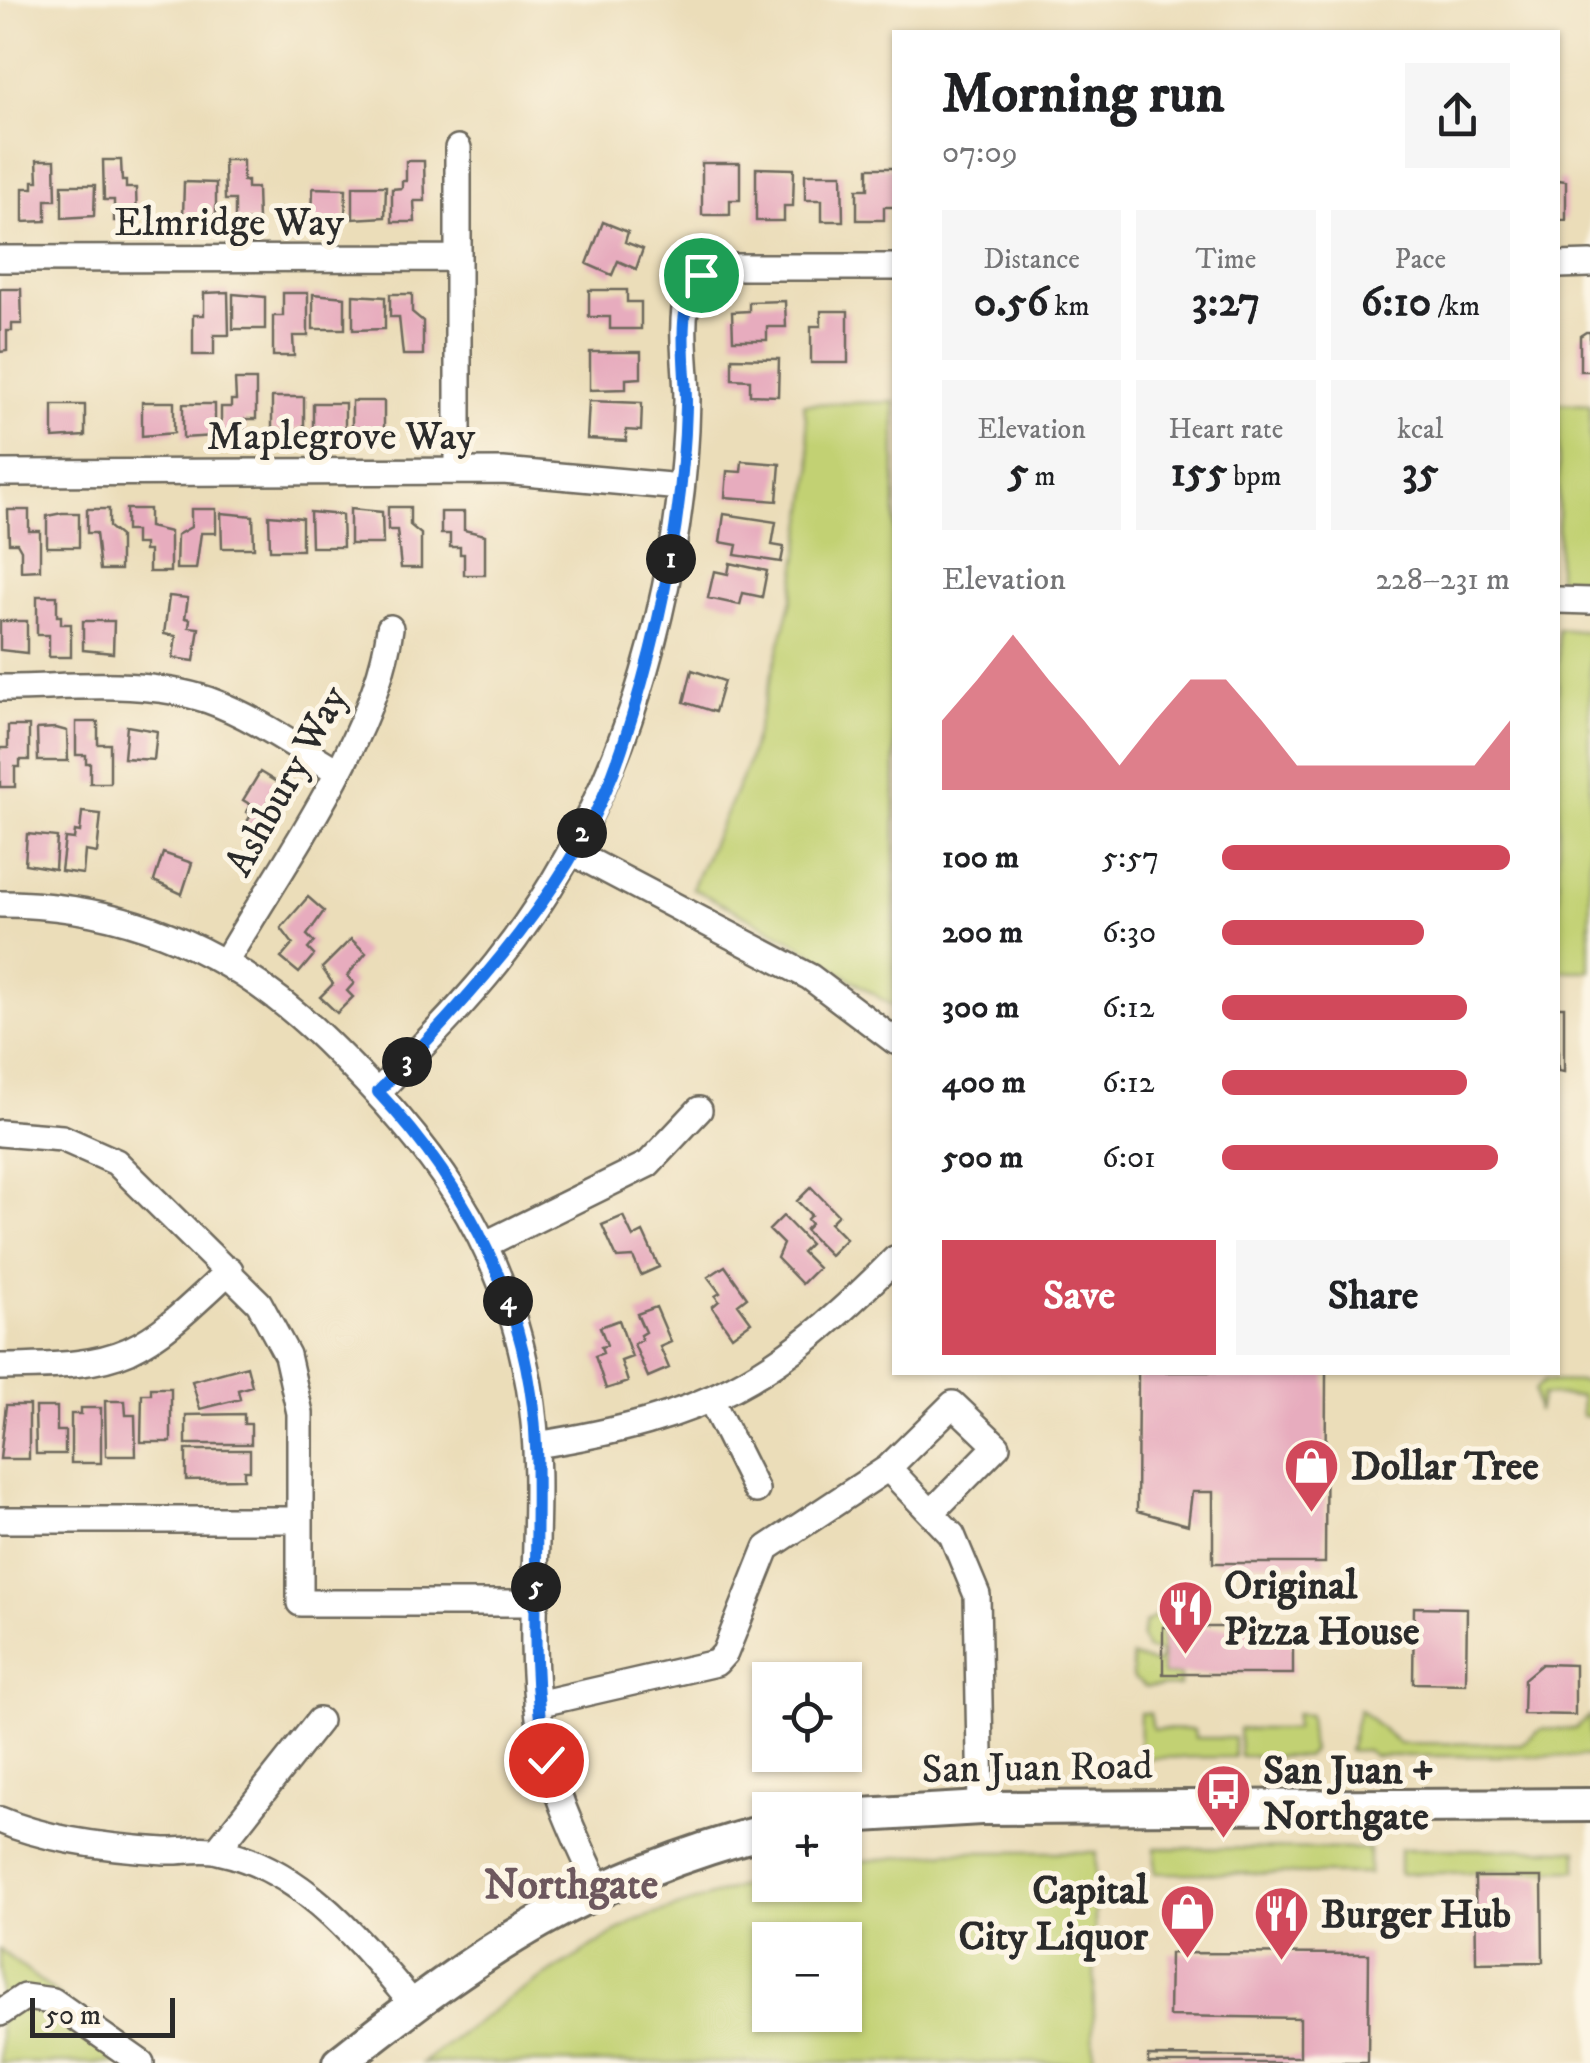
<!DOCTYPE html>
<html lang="en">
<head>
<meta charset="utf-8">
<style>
	body { margin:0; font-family:"IM FELL DW Pica",serif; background:#f6f6f6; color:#202124; height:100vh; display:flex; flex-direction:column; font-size:38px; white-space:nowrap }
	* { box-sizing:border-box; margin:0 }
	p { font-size:32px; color:#757577 }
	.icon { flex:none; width:55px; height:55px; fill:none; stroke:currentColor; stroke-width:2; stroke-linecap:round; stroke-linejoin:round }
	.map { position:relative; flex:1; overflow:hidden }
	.sheet { position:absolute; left:892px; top:30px; width:668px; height:1345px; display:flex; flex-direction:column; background:#fff; border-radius:0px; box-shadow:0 2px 8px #0004 }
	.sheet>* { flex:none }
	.controls { position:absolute; left:752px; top:1662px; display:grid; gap:20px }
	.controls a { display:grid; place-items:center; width:110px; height:110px; border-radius:0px; background:#fff; box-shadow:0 2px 8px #0004; font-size:50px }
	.scale { position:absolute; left:30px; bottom:25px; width:145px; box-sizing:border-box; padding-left:10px; border:5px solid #2b2b2b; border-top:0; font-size:28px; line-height:35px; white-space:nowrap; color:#2b2b2b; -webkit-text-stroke:8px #fcf5e5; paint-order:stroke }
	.pin { position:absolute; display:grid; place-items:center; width:85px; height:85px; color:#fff; margin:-42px; border:5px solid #fff; border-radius:50%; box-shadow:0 2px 10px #0007 }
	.km { position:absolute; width:50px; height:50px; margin:-25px; border-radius:50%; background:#222; color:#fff; font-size:28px; line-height:50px; text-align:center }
	.round { display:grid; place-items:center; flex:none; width:105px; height:105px; border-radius:0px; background:#f6f6f6 }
	.summary { display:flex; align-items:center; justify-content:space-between; height:170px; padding:0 50px }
	h1 { font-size:55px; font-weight:700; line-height:75px }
	.figures { display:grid; grid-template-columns:repeat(3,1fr); gap:15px; height:170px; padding:10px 50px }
	.figures div { display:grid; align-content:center; border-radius:0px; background:#f6f6f6; text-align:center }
	.figures b { font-size:42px; font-weight:700 }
	.figures small { font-size:28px; font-weight:400 }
	.figures p { font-size:28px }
	.chart { height:280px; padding:20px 50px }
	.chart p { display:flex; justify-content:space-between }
	.chart svg { width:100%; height:180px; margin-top:10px; fill:#d1495b; opacity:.7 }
	.cta { display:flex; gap:20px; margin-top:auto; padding:20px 50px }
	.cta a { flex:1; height:115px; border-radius:0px; background:#d1495b; color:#fff; font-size:40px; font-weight:700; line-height:115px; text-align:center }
	.cta a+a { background:#f6f6f6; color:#202124 }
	ul { padding:0 50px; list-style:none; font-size:32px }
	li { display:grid; grid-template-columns:160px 120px 1fr; align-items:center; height:75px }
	li i { height:25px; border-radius:12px; background:#d1495b }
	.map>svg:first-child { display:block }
	.green { fill:#c2d173; stroke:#767e4f; stroke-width:2.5; fill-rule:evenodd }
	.building { fill:#e7acbe }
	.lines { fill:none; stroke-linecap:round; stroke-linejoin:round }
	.minor-casing { stroke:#6e695d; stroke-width:30 }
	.major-casing { stroke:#6e695d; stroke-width:38 }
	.minor { stroke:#fff; stroke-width:25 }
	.major { stroke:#fff; stroke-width:32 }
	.route-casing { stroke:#fff; stroke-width:20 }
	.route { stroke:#1a73e8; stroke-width:12 }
	.labels { text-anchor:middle; stroke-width:10; stroke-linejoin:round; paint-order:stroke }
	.street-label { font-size:40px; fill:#2b2b2b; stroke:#fcf5e5 }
	.poi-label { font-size:40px; font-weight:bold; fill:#2b2b2b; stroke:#fcf5e5; text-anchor:start }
	.neighbourhood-label { font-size:42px; font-weight:bold; fill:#6d585e; stroke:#fcf5e5 }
</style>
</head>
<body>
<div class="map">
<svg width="1590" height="2063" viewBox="0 0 1590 2063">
	<rect width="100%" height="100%" fill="#fcf5e5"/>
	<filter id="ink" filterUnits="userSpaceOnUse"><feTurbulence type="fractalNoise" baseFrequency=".01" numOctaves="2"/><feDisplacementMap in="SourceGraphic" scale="20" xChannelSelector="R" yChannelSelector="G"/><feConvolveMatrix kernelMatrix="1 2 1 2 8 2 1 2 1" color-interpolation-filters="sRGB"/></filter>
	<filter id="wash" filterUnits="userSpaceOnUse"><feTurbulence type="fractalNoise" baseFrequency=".0048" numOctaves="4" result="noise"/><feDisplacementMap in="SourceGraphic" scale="40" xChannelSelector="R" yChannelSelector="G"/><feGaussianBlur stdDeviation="2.25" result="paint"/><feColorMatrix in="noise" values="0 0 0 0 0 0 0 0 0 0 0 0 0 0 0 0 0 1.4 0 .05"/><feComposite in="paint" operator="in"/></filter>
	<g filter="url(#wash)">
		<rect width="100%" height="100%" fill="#ebddb9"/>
		<path class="green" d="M895 402V1008L793 941 692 888 747 766 792 599 812 468 804 404Z
			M1558 403 1590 405V580L1558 578Z
			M1558 629 1590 632V971H1558Z
			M1544 1381 1590 1382V1417L1582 1416 1581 1396 1542 1395 1538 1412 1534 1390Z
			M1186 1597V1621L1161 1627 1162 1675H1180V1686L1145 1687 1132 1677V1657L1157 1664 1161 1653 1146 1649 1141 1637 1145 1623Z
			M1359 1709 1399 1743 1521 1744 1542 1729H1575L1590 1716V1756H1374L1366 1750 1349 1751Z
			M1140 1713H1150L1153 1729 1194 1730 1195 1738H1234V1757L1139 1758Z
			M1296 1714 1309 1715 1312 1751 1306 1757 1240 1756 1239 1729H1295Z
			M1155 1848 1369 1849V1874L1155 1873Z
			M1400 1849 1577 1850V1870L1400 1874Z
			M948 1852H1096L1093 2063H422L507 2000 634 1921 770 1877V1885H845V1863ZM770 1940H845V2015H770Z
			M0 1950 145 2063H0Z"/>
		<g id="blocks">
			<path class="building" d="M37 160H55L56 200H46V221L23 222V188H33V181H38Z
				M103 160H121L122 181H126V188H136L137 221H114V200H104Z
				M224 160H243V181H247V188H257L258 221H235V200H225Z
				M406 161H424L425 201H414L415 222H392V189L402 188V181H406Z
				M702 163H740V200H730V215H702Z
				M756 168 794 169 793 206H784V221H756Z
				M868 168H895V207H884V220H857V189H868Z
				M805 174H842L843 221H822V200H805Z
				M1558 180 1566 181V220H1558Z
				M184 182 216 183V214L183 216Z
				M62 185H95L94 216 62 218Z
				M353 186H386L385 217 353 219Z
				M313 188 346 189 345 220 312 222Z
				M603 222 628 232 625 242 643 249 636 269 618 261 612 275 587 264Z
				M0 289H21L22 324H12V331H7V351L0 352Z
				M589 290H627V302H641V329H610V317H589Z
				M228 292 229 335H214V355H193V315H204V293Z
				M283 293H308V336H293L294 356H273V316H283Z
				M233 294 265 297V329H233Z
				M313 294 345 297V329H313Z
				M390 294H412V312L423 321V355H403L399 317H390Z
				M353 295 385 297V329L353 330Z
				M785 301 786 327H767V340H733L732 312 749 311V302Z
				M821 311H848V363H811V326H821Z
				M1586 332H1590V371H1580V336Z
				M590 352H641V378L626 379V389L590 390Z
				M732 358 779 359 778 396 750 395V380L732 379Z
				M235 380H256V419H245V443H221V407H231V400H236Z
				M272 397H304V429L272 431Z
				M352 401H384V433L352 435Z
				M589 401 642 403 641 431 626 430V441L587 439Z
				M142 402H174V433L142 436Z
				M313 403H345V435L313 437Z
				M183 404H215V436L183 438Z
				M53 405H85V436L53 438Z
				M742 461 780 464 777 501 725 497 727 471 741 472Z
				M388 507H410V525L421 534V568H401L397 530H388Z
				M87 509H109V527L120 536V570H100L96 533H87Z
				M126 509H149V527L170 532V572H149V551H144V544H135V531H126Z
				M191 509H216V533H201L196 569H176L177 535 191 527Z
				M350 509 382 512 383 544H350Z
				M8 510H29V531H40V570L21 571V550L17 543H9Z
				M310 512 342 515 343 547H311Z
				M441 512H464V530L485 535V575H464V554H460V547H450V534H441Z
				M62 513H79V547H47V516Z
				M221 513 253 516 254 548H222Z
				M724 514 776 522 772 545 784 547 781 562 735 555 737 545 720 542Z
				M269 515 302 518V550H270Z
				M730 563 767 571 762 597 743 593 740 605 708 598 714 571 728 574Z
				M37 596H57V616H61V624H71V657H49V635H37Z
				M169 596 188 598 185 618 190 619 189 627 199 628 194 661 173 658 176 636 164 634Z
				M0 621H27V653L0 650Z
				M83 621H114L113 653 83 650Z
				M692 670 724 681 715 712 684 702Z
				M76 722H98V744H110V783H90V763H86V755H76Z
				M8 726H29V760H20V767H15V787H0V748H8Z
				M127 726 157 731 154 760 124 758Z
				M56 728 67 731 68 761H38L37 729Z
				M260 772 278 783 267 802 277 808 257 841 241 832 251 815 247 812 251 805 243 800Z
				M82 812 101 814 97 853 85 851 83 874 61 871 65 838 74 839 75 831 80 832Z
				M27 834 57 837 55 869 25 864Z
				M163 853 192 863 182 894 154 881Z
				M308 897 324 911 307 935 314 942 308 949 314 955 299 973 281 958 293 944 281 928Z
				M351 939 366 953 347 976 354 983 347 991 353 997 337 1013 320 997 333 984 322 968Z
				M1558 1007H1564V1072L1558 1071Z
				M811 1187 838 1215 830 1223 846 1239 830 1255 805 1230 811 1224 807 1219 811 1215 797 1201Z
				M623 1216 633 1237 643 1232 659 1267 641 1275 633 1257 617 1258 602 1225Z
				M783 1216 810 1244 802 1252 818 1268 802 1284 777 1258 783 1244 769 1230Z
				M725 1266 747 1297 738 1304 751 1322 732 1336 712 1307 719 1301 715 1296 720 1293 708 1277Z
				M656 1307 671 1342 660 1347 669 1368 648 1377 634 1344 642 1340 640 1335 645 1332 637 1314Z
				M619 1320 632 1357 621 1361 628 1382 606 1389 595 1356 603 1353 601 1347 607 1345 600 1327Z
				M247 1366 252 1386 238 1390 240 1399 200 1409 192 1381Z
				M1138 1372H1326L1325 1563H1213V1492H1192L1188 1525 1137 1511Z
				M151 1388H171V1442H141L142 1394H151Z
				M105 1401H125L126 1415H135L136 1456H106Z
				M6 1405H29V1459H0Z
				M35 1407H57V1431H65V1454H36Z
				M81 1408H101V1463H71V1414H81Z
				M244 1414V1424H251V1444H186V1415Z
				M186 1450H250V1470H244V1479L186 1480Z
				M1414 1607 1467 1608 1466 1684 1413 1683Z
				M1163 1627H1293V1674H1163Z
				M1542 1664 1575 1665V1715L1523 1714 1524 1679Z
				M1475 1877H1542L1543 1962 1476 1963Z
				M1170 1953 1369 1954 1368 2063H1149V2056L1300 2057V2018L1169 2016Z"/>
		</g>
	</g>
	<g filter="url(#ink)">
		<use href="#blocks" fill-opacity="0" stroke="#6e695d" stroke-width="2.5"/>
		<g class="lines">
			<defs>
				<path id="minor" d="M458 148V471
					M0 259 458 258
					M1558 265 1590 264
					M0 473 503 471 681 487
					M1558 600 1590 601
					M0 688C67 688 143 678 208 700 253 716 295 746 337 771
					M572 852 810 977 895 1041
					M0 904C128 904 235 952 325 1040 430 1142 503 1237 529 1385 549 1497 523 1613 540 1725 549 1783 574 1835 599 1888
					M226 961C281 866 377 735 390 628
					M378 1092C418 1050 460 1009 496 964 591 845 644 706 671 558 681 506 686 453 687 400 687 368 679 325 688 294 693 278 707 271 722 267H895
					M0 1133 62 1138 116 1162 259 1303 287 1355 300 1413V1603H536
					M486 1244 648 1164 699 1110
					M0 1367C128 1366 138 1357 230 1270
					M711 1400 756 1490
					M536 1445C706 1418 774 1381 895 1259
					M888 1468 952 1535 977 1595 981 1808
					M0 1520H300
					M537 1704 716 1663 725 1653 767 1548 888 1468 953 1404 997 1446 931 1513
					M0 1820C48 1841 112 1848 165 1851 182 1852 202 1847 218 1851 304 1869 360 1942 413 2004
					M217 1850 319 1721
					M0 2013 24 1997 53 2001 141 2063"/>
				<path id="major" d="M845 1816 981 1808 1590 1805
					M339 2063C485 1947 587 1878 770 1830"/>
			</defs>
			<use href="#minor" class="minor-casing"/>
			<use href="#major" class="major-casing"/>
			<use href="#minor" class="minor"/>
			<use href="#major" class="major"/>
		</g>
	</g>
	<g class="lines" filter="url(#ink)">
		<defs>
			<path id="route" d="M546 1760C527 1657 540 1552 536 1447 531 1312 470 1189 378 1092 474 992 578 883 622 748 658 638 683 524 686 407 687 368 673 306 701 275"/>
		</defs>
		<use href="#route" class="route-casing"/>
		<use href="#route" class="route"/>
	</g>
	<defs>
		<symbol id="shop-pin" viewBox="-11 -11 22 30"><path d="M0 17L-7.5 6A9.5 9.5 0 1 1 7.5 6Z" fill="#d1495b" stroke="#fcf5e5"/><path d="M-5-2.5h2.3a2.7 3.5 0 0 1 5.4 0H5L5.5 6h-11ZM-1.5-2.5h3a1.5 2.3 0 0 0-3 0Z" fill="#fff"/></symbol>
		<symbol id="restaurant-pin" viewBox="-11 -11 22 30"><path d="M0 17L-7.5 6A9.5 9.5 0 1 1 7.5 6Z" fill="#d1495b" stroke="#fcf5e5"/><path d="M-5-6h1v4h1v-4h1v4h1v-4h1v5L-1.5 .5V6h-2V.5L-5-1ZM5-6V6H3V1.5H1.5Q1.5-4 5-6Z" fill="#fff"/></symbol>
		<symbol id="bus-pin" viewBox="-11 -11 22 30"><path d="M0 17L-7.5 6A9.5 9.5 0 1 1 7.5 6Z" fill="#d1495b" stroke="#fcf5e5"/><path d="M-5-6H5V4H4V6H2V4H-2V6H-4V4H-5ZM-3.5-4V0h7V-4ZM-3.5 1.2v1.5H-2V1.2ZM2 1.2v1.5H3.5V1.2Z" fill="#fff"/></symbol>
	</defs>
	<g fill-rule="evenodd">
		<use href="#shop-pin" x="1280" y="1434" width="63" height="86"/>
		<use href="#restaurant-pin" x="1154" y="1576" width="63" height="86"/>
		<use href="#bus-pin" x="1192" y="1760" width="63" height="86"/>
		<use href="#shop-pin" x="1156" y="1880" width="63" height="86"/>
		<use href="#restaurant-pin" x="1250" y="1882" width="63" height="86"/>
	</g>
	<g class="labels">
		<g class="street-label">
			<text x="229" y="235">Elmridge Way</text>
			<text x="341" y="449">Maplegrove Way</text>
			<text transform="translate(285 780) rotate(-61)" y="14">Ashbury Way</text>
			<text transform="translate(1037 1766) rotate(-1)" y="14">San Juan Road</text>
		</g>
		<g class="poi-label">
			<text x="1351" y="1479">Dollar Tree</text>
			<text x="1224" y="1598">Original<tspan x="1224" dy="46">Pizza House</tspan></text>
			<text x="1263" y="1783">San Juan +<tspan x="1263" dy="46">Northgate</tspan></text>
			<text x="1148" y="1903" text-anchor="end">Capital<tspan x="1148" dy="46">City Liquor</tspan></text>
			<text x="1321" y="1927">Burger Hub</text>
		</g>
		<g class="neighbourhood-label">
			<text x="571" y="1898">Northgate</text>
		</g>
	</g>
</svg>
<div class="controls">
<a><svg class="icon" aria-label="locate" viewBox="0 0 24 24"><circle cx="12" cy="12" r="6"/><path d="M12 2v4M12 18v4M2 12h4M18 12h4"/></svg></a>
<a>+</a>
<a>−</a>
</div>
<div class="scale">50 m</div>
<div class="pin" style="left:701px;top:275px;background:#1e9e55"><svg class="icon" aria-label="arrive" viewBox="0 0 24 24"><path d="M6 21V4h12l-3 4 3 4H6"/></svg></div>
<div class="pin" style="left:546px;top:1760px;background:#d93025"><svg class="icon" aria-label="check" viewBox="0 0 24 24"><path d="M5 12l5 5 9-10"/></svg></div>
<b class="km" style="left:671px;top:559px">1</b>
<b class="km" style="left:582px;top:833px">2</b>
<b class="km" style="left:407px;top:1062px">3</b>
<b class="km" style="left:508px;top:1301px">4</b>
<b class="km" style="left:536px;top:1587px">5</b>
<section class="sheet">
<div class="summary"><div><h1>Morning run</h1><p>07:09</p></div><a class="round"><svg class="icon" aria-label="share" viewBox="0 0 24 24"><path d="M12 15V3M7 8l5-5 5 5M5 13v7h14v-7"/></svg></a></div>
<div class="figures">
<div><p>Distance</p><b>0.56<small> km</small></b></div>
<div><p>Time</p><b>3:27</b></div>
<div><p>Pace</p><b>6:10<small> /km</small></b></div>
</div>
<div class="figures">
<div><p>Elevation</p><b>5<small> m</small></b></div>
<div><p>Heart rate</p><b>155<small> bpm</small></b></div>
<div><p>kcal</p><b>35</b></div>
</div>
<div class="chart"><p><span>Elevation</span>228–231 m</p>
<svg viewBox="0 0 160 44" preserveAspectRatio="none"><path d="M0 44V27L10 17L20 6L30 17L40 27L50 38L60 27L70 17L80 17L90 27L100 38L110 38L120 38L130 38L140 38L150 38L160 27V44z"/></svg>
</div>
<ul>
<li><b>100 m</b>5:57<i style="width:100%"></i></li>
<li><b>200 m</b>6:30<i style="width:70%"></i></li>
<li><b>300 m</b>6:12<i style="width:85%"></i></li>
<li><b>400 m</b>6:12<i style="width:85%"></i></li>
<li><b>500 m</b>6:01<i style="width:96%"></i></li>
</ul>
<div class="cta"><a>Save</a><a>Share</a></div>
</section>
</div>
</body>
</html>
